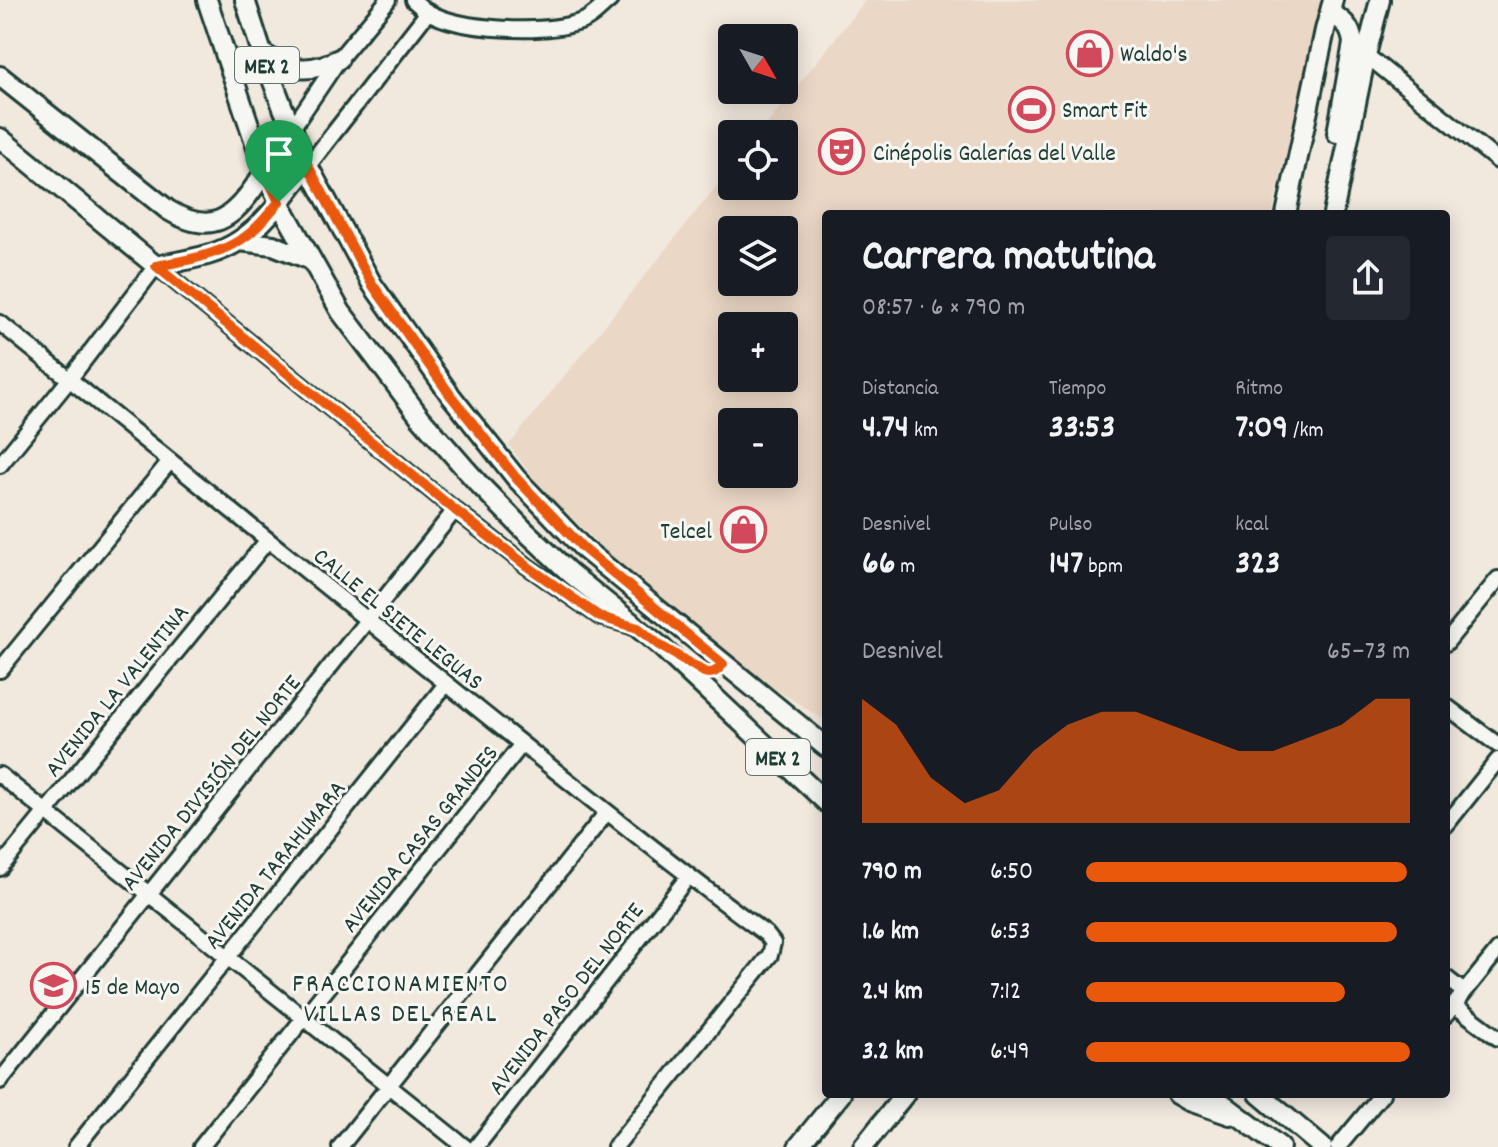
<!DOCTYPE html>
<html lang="es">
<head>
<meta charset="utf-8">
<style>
	body { margin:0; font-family:Dekko,sans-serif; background:#242831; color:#f1f3f6; height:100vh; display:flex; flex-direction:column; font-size:30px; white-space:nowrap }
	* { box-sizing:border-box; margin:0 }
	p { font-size:26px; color:#9ea1a6 }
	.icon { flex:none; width:44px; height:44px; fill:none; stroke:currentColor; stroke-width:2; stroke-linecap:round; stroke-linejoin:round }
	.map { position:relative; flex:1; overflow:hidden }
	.panel { position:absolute; left:822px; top:210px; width:628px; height:888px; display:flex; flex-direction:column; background:#171b24; border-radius:8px; box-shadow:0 4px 20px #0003 }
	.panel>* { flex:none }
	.needle { width:52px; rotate:129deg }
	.fabs { position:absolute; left:718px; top:24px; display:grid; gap:16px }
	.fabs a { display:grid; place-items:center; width:80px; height:80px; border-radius:8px; background:#171b24; box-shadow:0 4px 20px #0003; font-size:40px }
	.pin { position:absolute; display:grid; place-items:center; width:68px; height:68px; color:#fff; margin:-82px -34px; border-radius:50% 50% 50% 0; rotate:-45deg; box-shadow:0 0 8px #0007 }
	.pin .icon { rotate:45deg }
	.round { display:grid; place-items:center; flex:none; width:84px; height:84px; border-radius:8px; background:#242831 }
	.overview { display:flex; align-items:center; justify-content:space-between; height:136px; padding:0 40px }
	h1 { font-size:44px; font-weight:800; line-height:60px }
	.metrics { display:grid; grid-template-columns:repeat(3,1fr); gap:12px; height:136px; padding:8px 40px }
	.metrics div { display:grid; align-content:center }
	.metrics b { font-size:34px; font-weight:800 }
	.metrics small { font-size:22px; font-weight:400 }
	.metrics p { font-size:22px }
	.chart { height:224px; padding:16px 40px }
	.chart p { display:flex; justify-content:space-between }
	.chart svg { width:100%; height:144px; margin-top:8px; fill:#ea580c; opacity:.7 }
	ul { padding:0 40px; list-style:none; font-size:26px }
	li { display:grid; grid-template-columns:128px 96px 1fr; align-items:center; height:60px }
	li i { height:20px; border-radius:10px; background:#ea580c }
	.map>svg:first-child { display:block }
	.built { fill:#ebd7c6; fill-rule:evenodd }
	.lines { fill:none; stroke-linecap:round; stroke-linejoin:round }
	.minor-casing { stroke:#1f3d34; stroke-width:20 }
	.major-casing { stroke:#1f3d34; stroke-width:24 }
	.minor { stroke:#f6f6f2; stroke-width:14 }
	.major { stroke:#f6f6f2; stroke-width:18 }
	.route-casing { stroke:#fff; stroke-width:16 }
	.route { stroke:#ea580c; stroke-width:10 }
	.labels { text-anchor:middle; stroke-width:6; stroke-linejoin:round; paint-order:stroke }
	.shield { fill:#f6f6f2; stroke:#60746d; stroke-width:2 }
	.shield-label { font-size:22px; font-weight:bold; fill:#1f3d34 }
	.poi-label { font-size:24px; fill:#1f3d34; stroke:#f6f6f2; text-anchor:start }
	.street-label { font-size:24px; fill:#1f3d34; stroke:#f6f6f2 }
	.neighbourhood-label { font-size:26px; letter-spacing:2px; fill:#1f3d34; stroke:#f6f6f2 }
</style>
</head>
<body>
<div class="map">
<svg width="1498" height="1147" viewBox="0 0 1498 1147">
	<rect width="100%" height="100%" fill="#f1e8de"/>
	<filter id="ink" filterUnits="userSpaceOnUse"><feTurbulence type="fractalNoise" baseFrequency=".0125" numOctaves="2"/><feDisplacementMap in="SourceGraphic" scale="16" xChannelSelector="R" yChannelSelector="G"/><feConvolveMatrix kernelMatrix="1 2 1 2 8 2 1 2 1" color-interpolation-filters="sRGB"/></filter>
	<g filter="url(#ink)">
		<path class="built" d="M866 0H1321L1272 214H826V721L764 682 625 570 539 486 509 445 732 167V186H784V134H759ZM732 230H784V282H732ZM732 326H784V378H732ZM732 422H784V474H732Z"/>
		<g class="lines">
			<defs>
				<path id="minor" d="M413 0C418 4 422 9 428 12 461 31 544 34 580 22 591 19 601 7 610 0
					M1366 55 1498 161
					M291 130 339 59 388 0
					M308 166 428 12
					M0 323C150 445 301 567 452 688 556 771 659 855 766 934L773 943 770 955 615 1147
					M0 465 69 380 156 266 455 510 527 566 600 617 634 627
					M1446 643 1498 579
					M0 670 170 461
					M1446 706 1498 745
					M0 775 465 1147
					M1446 825 1498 760
					M0 868 267 541
					M1446 978 1464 992
					M1454 1005 1498 1038
					M1446 1015 1498 950
					M0 1081 455 510
					M76 1147 446 684
					M201 1147 522 744
					M340 1147 607 812
					M476 1147 688 877
					M1338 1147 1382 1094"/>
				<path id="major" d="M207 0 265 172 279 202 341 312 420 417 477 482 524 530 570 573 659 645 826 802
					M245 0 262 53 283 108 308 166 372 284 451 396 516 478 583 548 826 747
					M1330 12C1344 21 1351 27 1353 43L1337 133
					M262 53C290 71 309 74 339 59
					M0 76 168 210C211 236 232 220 257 183 269 166 280 148 291 130
					M0 138 156 266C184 260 216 257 240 240 268 222 287 192 308 166
					M1286 214 1325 30 1333 0
					M1333 214 1366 55 1380 0
					M239 241 273 245 311 260
					M1177 1094 1189 1101 1230 1115
					M1210 1094 1280 1147
					M1259 1094 1322 1147
					M798 1147 841 1094
					M863 1147 905 1094"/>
			</defs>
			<use href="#minor" class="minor-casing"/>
			<use href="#major" class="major-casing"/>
			<use href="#minor" class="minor"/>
			<use href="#major" class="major"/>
		</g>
	</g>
	<g class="lines" filter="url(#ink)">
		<defs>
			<path id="route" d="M291 130 308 166 372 284 451 396 516 478 583 548 723 664C717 671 713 675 704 672L659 645 638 628 600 617 527 566 455 510 156 266C183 261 213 256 237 242 254 233 267 216 279 202L265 172Z"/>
		</defs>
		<use href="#route" class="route-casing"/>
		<use href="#route" class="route"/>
	</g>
	<defs>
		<symbol id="shop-ring" viewBox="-11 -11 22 22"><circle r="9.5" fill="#f6f6f2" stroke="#d1495b" stroke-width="1.5"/><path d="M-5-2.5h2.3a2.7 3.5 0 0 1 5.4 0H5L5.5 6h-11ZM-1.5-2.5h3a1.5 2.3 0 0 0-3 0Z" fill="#d1495b"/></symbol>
		<symbol id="stadium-ring" viewBox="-11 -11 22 22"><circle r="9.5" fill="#f6f6f2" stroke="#d1495b" stroke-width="1.5"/><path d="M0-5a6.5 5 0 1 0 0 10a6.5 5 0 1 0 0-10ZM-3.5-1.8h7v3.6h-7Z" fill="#d1495b"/></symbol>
		<symbol id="theatre-ring" viewBox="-11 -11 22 22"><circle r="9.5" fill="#f6f6f2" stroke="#d1495b" stroke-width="1.5"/><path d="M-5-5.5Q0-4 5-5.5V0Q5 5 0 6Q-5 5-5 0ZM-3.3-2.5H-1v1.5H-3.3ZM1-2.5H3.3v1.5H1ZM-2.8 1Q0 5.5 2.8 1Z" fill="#d1495b"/></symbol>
		<symbol id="school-ring" viewBox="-11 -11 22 22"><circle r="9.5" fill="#f6f6f2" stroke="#d1495b" stroke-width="1.5"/><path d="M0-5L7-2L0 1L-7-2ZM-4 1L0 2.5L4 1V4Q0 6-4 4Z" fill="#d1495b"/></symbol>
	</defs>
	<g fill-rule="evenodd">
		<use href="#shop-ring" x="1064" y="28" width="51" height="51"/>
		<use href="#stadium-ring" x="1006" y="84" width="51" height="51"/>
		<use href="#theatre-ring" x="816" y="126" width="51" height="51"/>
		<use href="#shop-ring" x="718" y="504" width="51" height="51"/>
		<use href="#school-ring" x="28" y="960" width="51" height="51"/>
	</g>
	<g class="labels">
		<g class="shield">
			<rect x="235" y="47" width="64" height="36" rx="6"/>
			<rect x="746" y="739" width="64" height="36" rx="6"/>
		</g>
		<g class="shield-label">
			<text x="267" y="73">MEX 2</text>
			<text x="778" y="765">MEX 2</text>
		</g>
		<g class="poi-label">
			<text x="1120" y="61">Waldo's</text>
			<text x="1062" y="117">Smart Fit</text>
			<text x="873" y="160">Cinépolis Galerías del Valle</text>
			<text x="712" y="538" text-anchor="end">Telcel</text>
			<text x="85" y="994">15 de Mayo</text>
		</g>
		<g class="street-label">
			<text transform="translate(399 618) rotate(39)" y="8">CALLE EL SIETE LEGUAS</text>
			<text transform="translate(116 690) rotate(-51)" y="8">AVENIDA LA VALENTINA</text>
			<text transform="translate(210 782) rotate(-51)" y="8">AVENIDA DIVISIÓN DEL NORTE</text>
			<text transform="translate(419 838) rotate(-51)" y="8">AVENIDA CASAS GRANDES</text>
			<text transform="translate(274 864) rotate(-51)" y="8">AVENIDA TARAHUMARA</text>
			<text transform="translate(565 998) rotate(-52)" y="8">AVENIDA PASO DEL NORTE</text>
		</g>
		<g class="neighbourhood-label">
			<text x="401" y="991">FRACCIONAMIENTO<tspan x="401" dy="30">VILLAS DEL REAL</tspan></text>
		</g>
	</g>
</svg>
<div class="fabs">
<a><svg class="needle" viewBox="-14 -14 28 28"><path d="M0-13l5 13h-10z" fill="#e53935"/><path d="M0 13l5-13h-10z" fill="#9ea1a6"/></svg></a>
<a><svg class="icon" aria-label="locate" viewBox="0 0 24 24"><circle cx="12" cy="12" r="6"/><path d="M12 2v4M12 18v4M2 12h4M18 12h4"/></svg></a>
<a><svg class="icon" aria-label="layers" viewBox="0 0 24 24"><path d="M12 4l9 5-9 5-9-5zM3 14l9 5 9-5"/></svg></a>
<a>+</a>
<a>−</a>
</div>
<div class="pin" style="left:279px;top:202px;background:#1e9e55"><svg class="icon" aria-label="arrive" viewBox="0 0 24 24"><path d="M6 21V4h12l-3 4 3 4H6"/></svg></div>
<section class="panel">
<div class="overview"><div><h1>Carrera matutina</h1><p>08:57 · 6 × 790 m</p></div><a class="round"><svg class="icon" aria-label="share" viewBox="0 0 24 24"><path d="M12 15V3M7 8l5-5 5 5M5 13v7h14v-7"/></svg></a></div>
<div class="metrics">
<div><p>Distancia</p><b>4.74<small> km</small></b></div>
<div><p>Tiempo</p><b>33:53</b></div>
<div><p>Ritmo</p><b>7:09<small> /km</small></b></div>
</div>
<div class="metrics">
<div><p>Desnivel</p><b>66<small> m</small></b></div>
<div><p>Pulso</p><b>147<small> bpm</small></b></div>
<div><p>kcal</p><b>323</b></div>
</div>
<div class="chart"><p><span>Desnivel</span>65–73 m</p>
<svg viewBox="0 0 160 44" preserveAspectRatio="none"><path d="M0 44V6L10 14L20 30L30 38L40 34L50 22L60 14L70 10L80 10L90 14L100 18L110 22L120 22L130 18L140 14L150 6L160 6V44z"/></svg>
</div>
<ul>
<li><b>790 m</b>6:50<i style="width:99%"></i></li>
<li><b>1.6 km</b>6:53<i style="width:96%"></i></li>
<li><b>2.4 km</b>7:12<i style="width:80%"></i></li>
<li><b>3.2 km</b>6:49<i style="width:100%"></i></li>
</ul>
</section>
</div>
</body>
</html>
